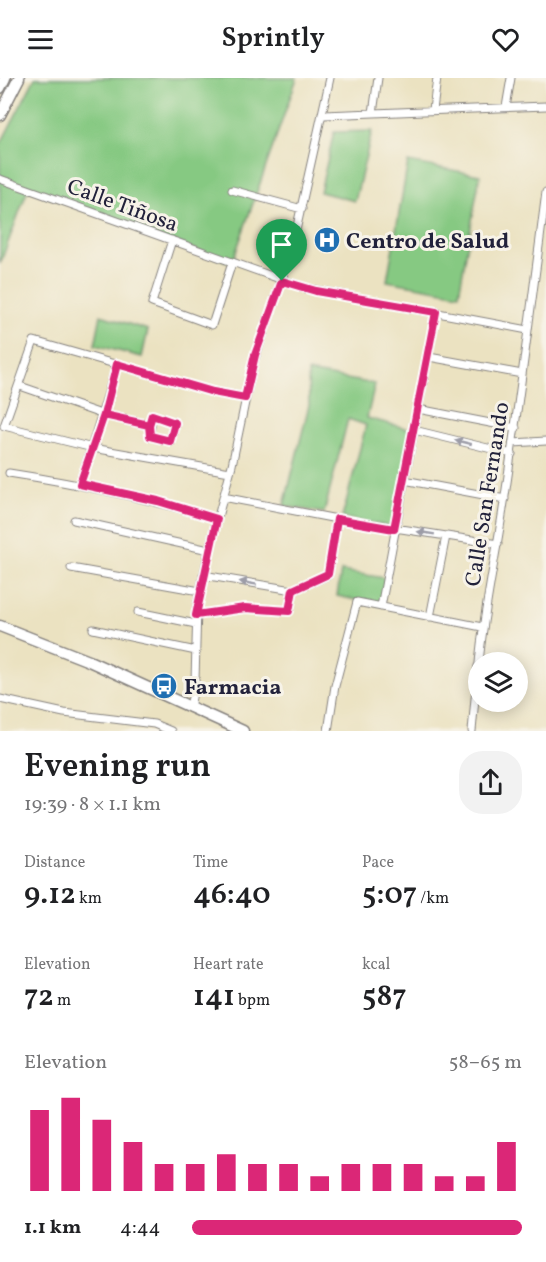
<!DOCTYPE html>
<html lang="en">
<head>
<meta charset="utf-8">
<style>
	body { margin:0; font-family:Vollkorn,serif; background:#f2f2f2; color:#202124; height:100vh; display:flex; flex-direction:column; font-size:22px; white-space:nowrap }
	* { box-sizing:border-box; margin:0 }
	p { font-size:20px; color:#757577 }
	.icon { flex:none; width:33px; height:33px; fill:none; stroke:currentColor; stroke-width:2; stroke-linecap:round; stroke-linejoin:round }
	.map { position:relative; height:653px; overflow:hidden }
	.side { display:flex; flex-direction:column; background:#fff; flex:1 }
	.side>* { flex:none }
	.buttons { position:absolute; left:468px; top:574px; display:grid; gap:12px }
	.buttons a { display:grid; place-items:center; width:60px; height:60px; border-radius:50%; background:#fff; box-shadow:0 3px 15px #0003; font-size:30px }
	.pin { position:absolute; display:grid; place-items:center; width:51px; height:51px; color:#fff; margin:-62px -26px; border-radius:50% 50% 50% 0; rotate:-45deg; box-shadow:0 0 6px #0007 }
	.pin .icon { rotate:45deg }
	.round { display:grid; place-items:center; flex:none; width:63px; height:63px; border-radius:24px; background:#f2f2f2 }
	.summary { display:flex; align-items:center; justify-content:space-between; height:102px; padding:0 24px }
	h1 { font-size:33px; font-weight:600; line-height:45px }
	.stats { display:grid; grid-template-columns:repeat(3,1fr); gap:9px; height:102px; padding:6px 24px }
	.stats div { display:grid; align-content:center }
	.stats b { font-size:30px; font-weight:600 }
	.stats small { font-size:16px; font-weight:400 }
	.stats p { font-size:16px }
	.chart { height:168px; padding:12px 24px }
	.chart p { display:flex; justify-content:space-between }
	.chart svg { width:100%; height:108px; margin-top:6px; stroke:#db2777; stroke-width:6 }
	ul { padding:0 24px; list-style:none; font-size:20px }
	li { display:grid; grid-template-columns:96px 72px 1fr; align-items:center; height:45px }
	li i { height:15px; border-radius:8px; background:#db2777 }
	header { display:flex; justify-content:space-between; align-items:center; height:78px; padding:0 24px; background:#fff; font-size:27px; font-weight:600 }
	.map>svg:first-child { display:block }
	.green { fill:#86c982; stroke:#54765e; stroke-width:1.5 }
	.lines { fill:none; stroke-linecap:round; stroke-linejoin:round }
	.street-casing { stroke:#86827e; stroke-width:9 }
	.secondary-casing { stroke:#86827e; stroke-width:13 }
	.primary-casing { stroke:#86827e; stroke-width:13 }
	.street { stroke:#fff; stroke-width:7 }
	.secondary { stroke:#fff; stroke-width:10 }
	.primary { stroke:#fff; stroke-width:10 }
	.oneway { fill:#9c9ca7 }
	.route-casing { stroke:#fff; stroke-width:12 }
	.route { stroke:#db2777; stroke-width:8 }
	.labels { text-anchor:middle; stroke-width:6; stroke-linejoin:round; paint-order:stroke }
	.street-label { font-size:22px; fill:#22223b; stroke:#f7f3e8 }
	.poi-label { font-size:22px; font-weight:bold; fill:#22223b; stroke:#f7f3e8; text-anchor:start }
</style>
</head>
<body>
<header><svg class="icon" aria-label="menu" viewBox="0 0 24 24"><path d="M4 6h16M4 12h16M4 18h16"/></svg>Sprintly<svg class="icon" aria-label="heart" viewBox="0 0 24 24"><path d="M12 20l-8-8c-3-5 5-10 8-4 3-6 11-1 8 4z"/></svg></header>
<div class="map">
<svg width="546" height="653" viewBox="0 0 546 653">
	<rect width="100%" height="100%" fill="#f7f3e8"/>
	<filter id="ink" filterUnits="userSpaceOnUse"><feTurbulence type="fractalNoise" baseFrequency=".0167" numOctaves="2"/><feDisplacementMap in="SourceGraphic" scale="12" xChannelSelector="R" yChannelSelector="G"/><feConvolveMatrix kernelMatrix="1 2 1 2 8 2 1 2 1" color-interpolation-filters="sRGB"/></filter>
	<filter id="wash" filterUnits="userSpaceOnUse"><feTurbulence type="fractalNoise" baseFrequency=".008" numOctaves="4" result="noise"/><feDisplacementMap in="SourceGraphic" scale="24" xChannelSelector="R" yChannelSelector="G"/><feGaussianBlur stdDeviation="1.35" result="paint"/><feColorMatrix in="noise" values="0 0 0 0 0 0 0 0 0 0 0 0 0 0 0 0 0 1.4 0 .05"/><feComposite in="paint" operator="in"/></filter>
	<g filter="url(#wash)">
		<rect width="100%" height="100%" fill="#ebe2c1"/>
		<path class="green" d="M35 0H297L232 185 28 111 0 186V67Z
			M372 53 355 123 320 114 334 54Z
			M408 84 480 97 459 216 387 203Z
			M101 237 148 252 142 279 95 267Z
			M308 294 375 306 367 340 413 352 393 449 342 440 366 347 348 341 324 435 284 428 309 327Z
			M341 493 385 500 380 527 337 518Z"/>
	</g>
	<g filter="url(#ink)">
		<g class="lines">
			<defs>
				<path id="street" d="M506 29 511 0
					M433 32 437 0
					M373 35 378 0
					M324 37 546 28
					M0 101 305 210 528 252
					M232 112 302 131
					M172 162 152 225 212 247 232 185
					M429 279 522 296
					M20 308 104 337 149 347
					M418 331 516 350
					M152 337 175 345 170 363 150 358Z
					M414 352 512 376
					M513 365 546 363
					M230 394 93 370 4 348 34 263 213 314 245 320
					M9 395C80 406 148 420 217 441
					M404 402 505 421
					M80 406 117 286
					M223 419 337 441 498 466
					M74 442 209 472
					M71 490 200 513
					M203 497 293 512 328 497 337 441
					M381 529 436 234
					M138 534 196 546
					M196 537 245 530 289 533 293 512
					M430 539 446 458
					M93 551 196 573
					M479 585C484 529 497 474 505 418 520 317 533 215 546 114
					M0 621 64 635 154 646 171 653
					M190 630 195 603 197 529 209 472 232 387 253 286 291 175 330 0
					M328 653 335 608 357 524 482 549
					M472 653 478 588"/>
				<path id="secondary" d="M0 548 89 583 243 653"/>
				<path id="primary" d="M0 10 5 0
					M0 37 19 0"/>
			</defs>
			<use href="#street" class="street-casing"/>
			<use href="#secondary" class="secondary-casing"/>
			<use href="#primary" class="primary-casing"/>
			<use href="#street" class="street"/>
			<use href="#secondary" class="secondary"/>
			<use href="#primary" class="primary"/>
		</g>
		<defs><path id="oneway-solid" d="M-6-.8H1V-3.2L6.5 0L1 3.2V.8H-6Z" transform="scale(1.5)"/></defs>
		<g class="oneway">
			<use href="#oneway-solid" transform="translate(463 364) rotate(-166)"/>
			<use href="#oneway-solid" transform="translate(426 455) rotate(-171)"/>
			<use href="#oneway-solid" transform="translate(248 505) rotate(-170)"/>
		</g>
	</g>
	<g class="lines" filter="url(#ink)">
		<defs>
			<path id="route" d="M282 203 255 277 245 320 213 314 117 286 104 337 149 347 150 358 170 363 175 345 152 337 149 347 104 337 80 406 158 423 217 441 196 537 245 530 289 533 293 512 328 496 337 441 394 451 436 234 316 213 282 203"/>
		</defs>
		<use href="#route" class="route-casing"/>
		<use href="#route" class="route"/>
	</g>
	<defs>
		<symbol id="hospital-disc" viewBox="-11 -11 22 22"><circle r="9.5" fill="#1f6fb2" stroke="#f7f3e8"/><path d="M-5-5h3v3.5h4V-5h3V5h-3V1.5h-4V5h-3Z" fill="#fff"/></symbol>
		<symbol id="bus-disc" viewBox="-11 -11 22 22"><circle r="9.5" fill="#1f6fb2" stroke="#f7f3e8"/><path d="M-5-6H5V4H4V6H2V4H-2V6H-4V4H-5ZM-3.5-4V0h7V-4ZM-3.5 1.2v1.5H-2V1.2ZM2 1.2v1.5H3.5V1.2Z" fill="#fff"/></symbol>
	</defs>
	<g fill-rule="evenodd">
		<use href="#hospital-disc" x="312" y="147" width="30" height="30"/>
		<use href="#bus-disc" x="149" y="593" width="30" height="30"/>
	</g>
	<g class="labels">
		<g class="street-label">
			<text transform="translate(123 126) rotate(20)" y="8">Calle Tiñosa</text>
			<text transform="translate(486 416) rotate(-81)" y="8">Calle San Fernando</text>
		</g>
		<g class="poi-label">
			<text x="346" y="170">Centro de Salud</text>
			<text x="184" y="616">Farmacia</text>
		</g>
	</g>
</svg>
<div class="buttons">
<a><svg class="icon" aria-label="layers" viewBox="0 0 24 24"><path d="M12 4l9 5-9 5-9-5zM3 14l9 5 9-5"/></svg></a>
</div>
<div class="pin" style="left:282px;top:203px;background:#1e9e55"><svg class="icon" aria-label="arrive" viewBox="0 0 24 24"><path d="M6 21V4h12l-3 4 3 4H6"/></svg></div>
</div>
<section class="side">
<div class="summary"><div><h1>Evening run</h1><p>19:39 · 8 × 1.1 km</p></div><a class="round"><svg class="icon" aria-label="share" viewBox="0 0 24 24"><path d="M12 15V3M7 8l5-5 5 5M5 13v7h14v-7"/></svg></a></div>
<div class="stats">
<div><p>Distance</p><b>9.12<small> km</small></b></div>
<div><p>Time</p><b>46:40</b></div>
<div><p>Pace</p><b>5:07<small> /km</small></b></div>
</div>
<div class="stats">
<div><p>Elevation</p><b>72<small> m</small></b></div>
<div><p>Heart rate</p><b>141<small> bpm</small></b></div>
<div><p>kcal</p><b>587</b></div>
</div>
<div class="chart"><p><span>Elevation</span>58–65 m</p>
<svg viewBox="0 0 160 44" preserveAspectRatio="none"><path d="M5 44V11M15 44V6M25 44V15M35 44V24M45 44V33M55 44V33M65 44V29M75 44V33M85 44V33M95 44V38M105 44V33M115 44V33M125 44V33M135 44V38M145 44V38M155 44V24"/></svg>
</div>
<ul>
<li><b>1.1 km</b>4:44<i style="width:100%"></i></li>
</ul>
</section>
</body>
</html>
